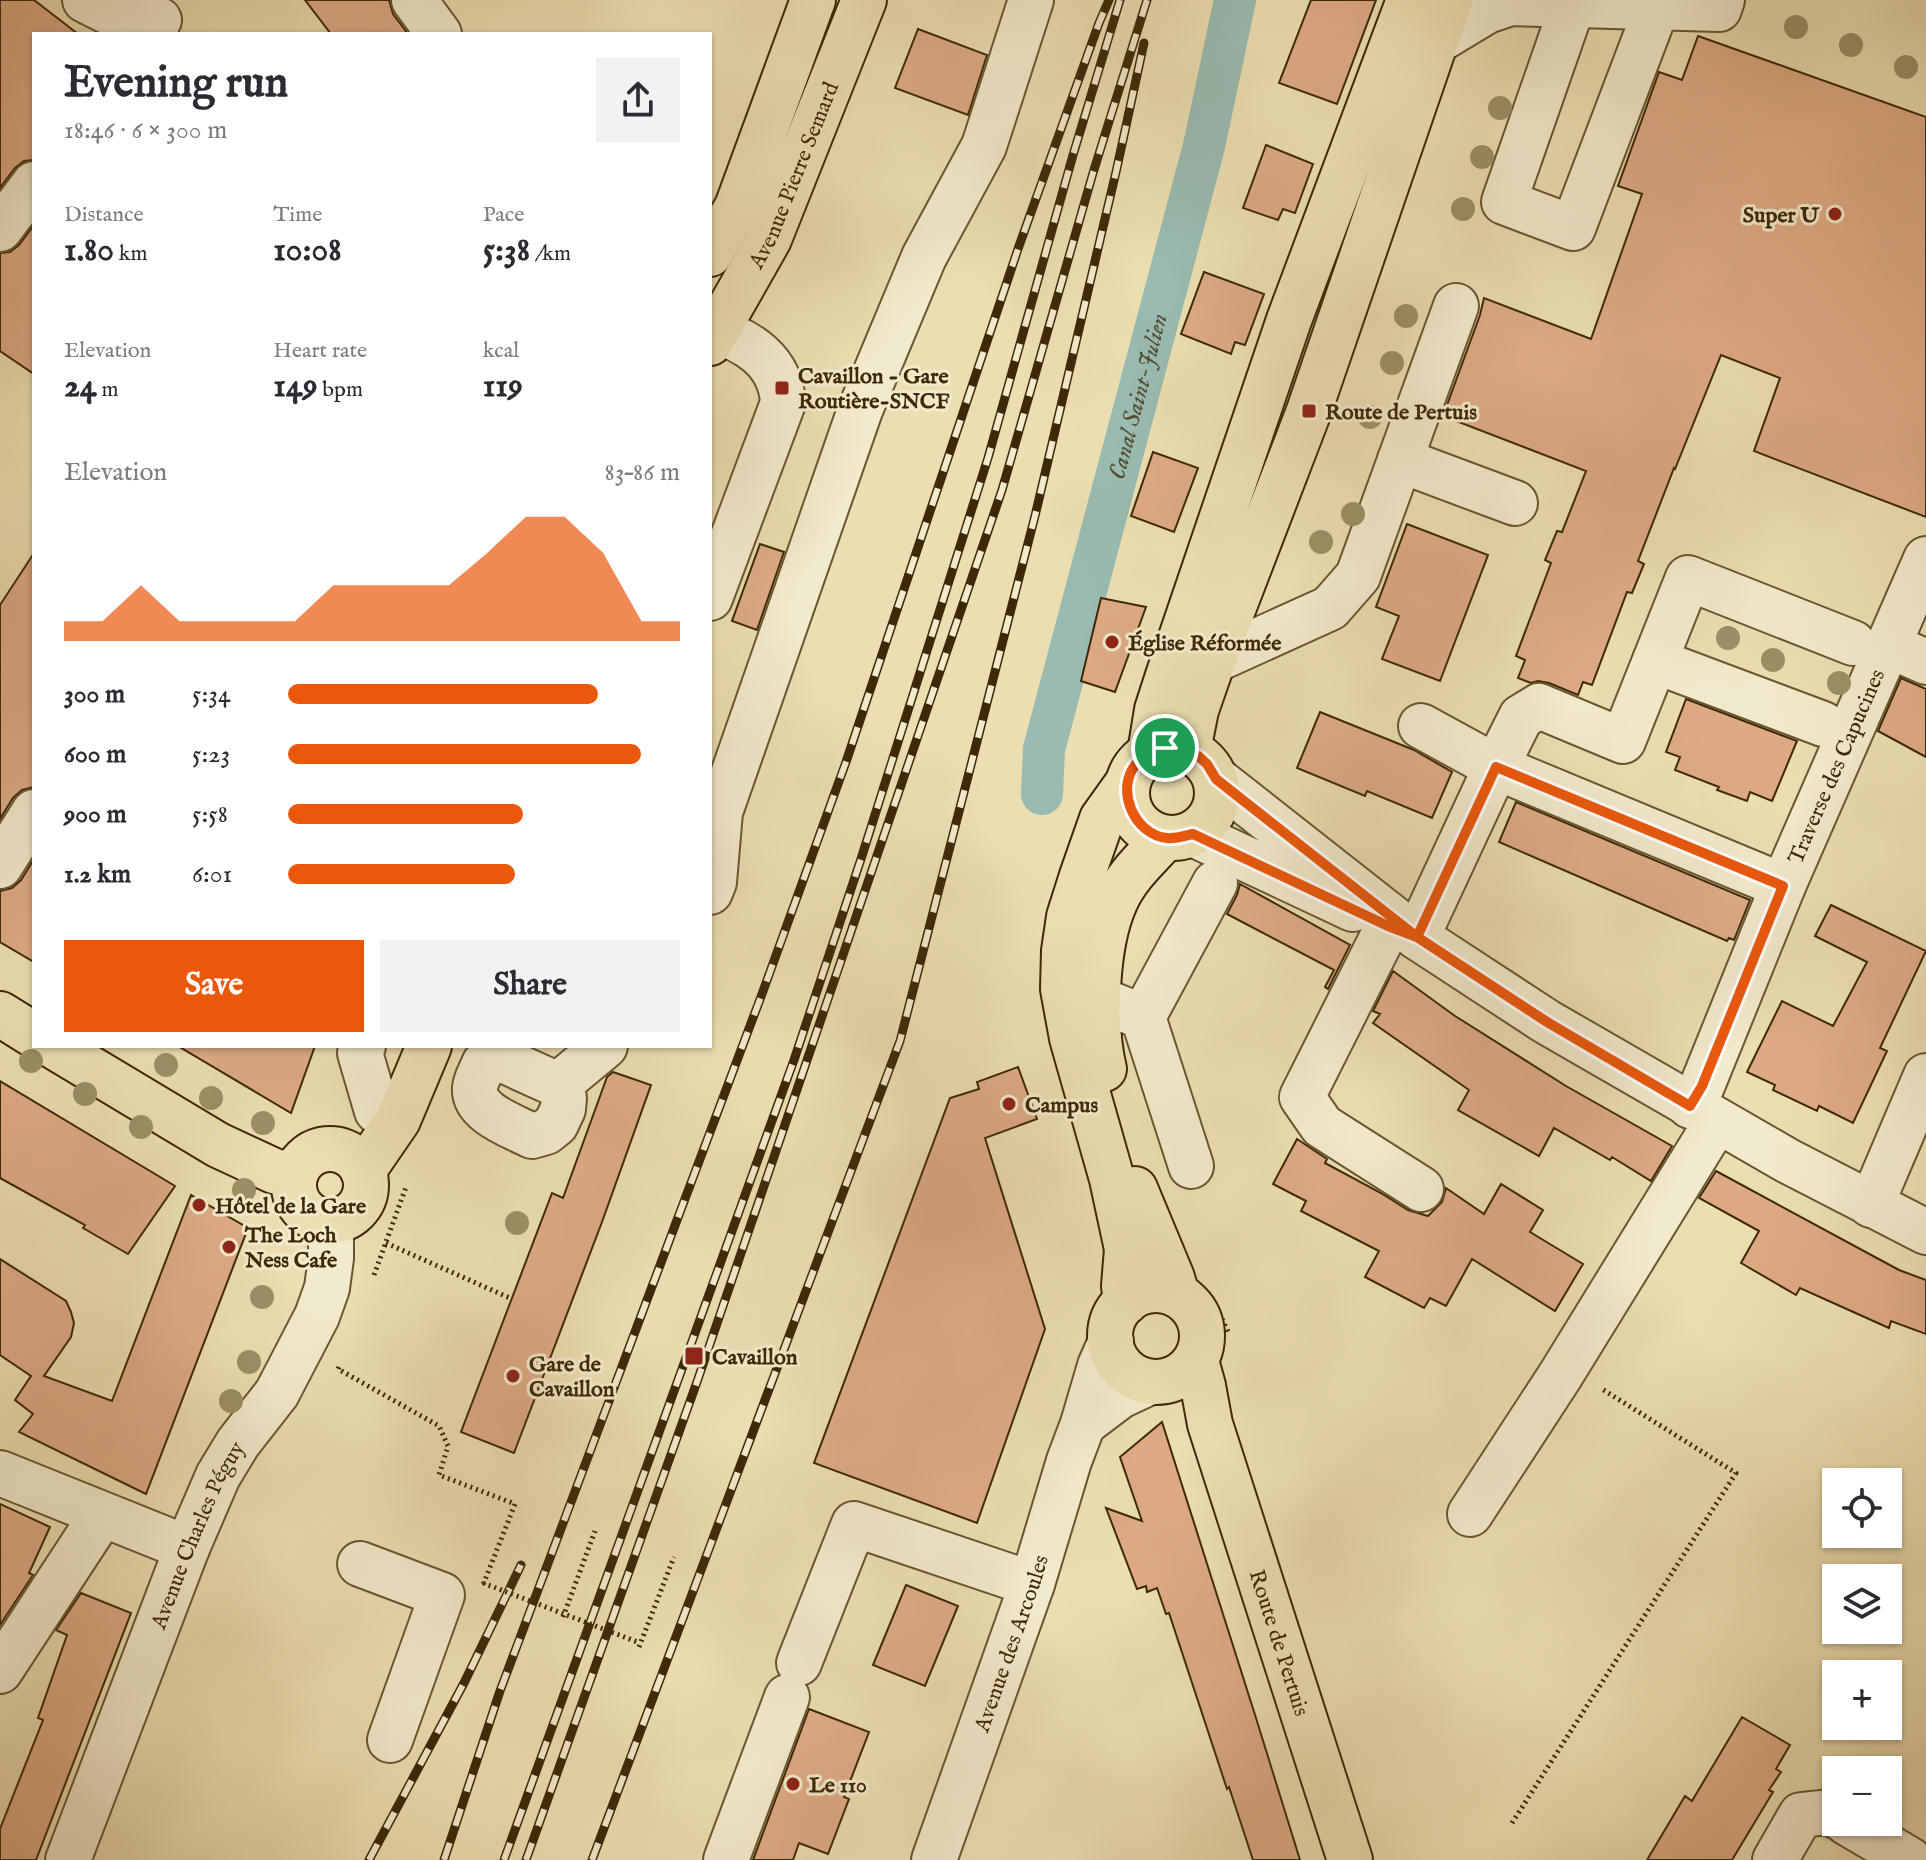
<!DOCTYPE html>
<html lang="en">
<head>
<meta charset="utf-8">
<style>
	body { margin:0; font-family:"IM FELL English",serif; background:#f2f2f3; color:#2b2b33; height:100vh; display:flex; flex-direction:column; font-size:30px; white-space:nowrap }
	* { box-sizing:border-box; margin:0 }
	p { font-size:26px; color:#7c7c81 }
	.icon { flex:none; width:44px; height:44px; fill:none; stroke:currentColor; stroke-width:2; stroke-linecap:round; stroke-linejoin:round }
	.map { position:relative; flex:1; overflow:hidden }
	.details { position:absolute; left:32px; top:32px; width:680px; height:1016px; display:flex; flex-direction:column; background:#fff; border-radius:0px; box-shadow:0 2px 6px #0004 }
	.details>* { flex:none }
	.buttons { position:absolute; left:1822px; top:1468px; display:grid; gap:16px }
	.buttons a { display:grid; place-items:center; width:80px; height:80px; border-radius:0px; background:#fff; box-shadow:0 2px 6px #0004; font-size:40px }
	.pin { position:absolute; display:grid; place-items:center; width:68px; height:68px; color:#fff; margin:-34px; border:4px solid #fff; border-radius:50%; box-shadow:0 2px 8px #0007 }
	.round { display:grid; place-items:center; flex:none; width:84px; height:84px; border-radius:0px; background:#f2f2f3 }
	.head { display:flex; align-items:center; justify-content:space-between; height:136px; padding:0 32px }
	h1 { font-size:44px; font-weight:700; line-height:60px }
	.metrics { display:grid; grid-template-columns:repeat(3,1fr); gap:12px; height:136px; padding:8px 32px }
	.metrics div { display:grid; align-content:center }
	.metrics b { font-size:34px; font-weight:700 }
	.metrics small { font-size:22px; font-weight:400 }
	.metrics p { font-size:22px }
	.chart { height:224px; padding:16px 32px }
	.chart p { display:flex; justify-content:space-between }
	.chart svg { width:100%; height:144px; margin-top:8px; fill:#ea580c; opacity:.7 }
	.primary-button { display:flex; gap:16px; margin-top:auto; padding:16px 32px }
	.primary-button a { flex:1; height:92px; border-radius:0px; background:#ea580c; color:#fff; font-size:32px; font-weight:700; line-height:92px; text-align:center }
	.primary-button a+a { background:#f2f2f3; color:#2b2b33 }
	ul { padding:0 32px; list-style:none; font-size:26px }
	li { display:grid; grid-template-columns:128px 96px 1fr; align-items:center; height:60px }
	li i { height:20px; border-radius:10px; background:#ea580c }
	.map>svg:first-child { display:block }
	.lines { fill:none; stroke-linecap:round; stroke-linejoin:round }
	.canal { stroke:#99bbb1; stroke-width:42 }
	.building { fill:#ddaa84; stroke:#3e2907; stroke-width:2 }
	.minor-casing { stroke:#695631; stroke-width:48 }
	.major-casing { stroke:#3e2907; stroke-width:48 }
	.path { stroke:#3e2907; stroke-width:5; stroke-dasharray:2 4; stroke-linecap:butt }
	.minor { stroke:#f2eacc; stroke-width:44 }
	.major { stroke:#ebdeb0; stroke-width:44 }
	.rail-casing { stroke:#3e2907; stroke-width:9 }
	.rail { stroke:#f2eacc; stroke-width:6; stroke-dasharray:18; stroke-linecap:butt }
	.path-bridge { stroke:#3e2907; stroke-width:5; stroke-dasharray:2 4; stroke-linecap:butt }
	.tree { fill:#9c8f66 }
	.route-casing { stroke:#fff; stroke-width:16 }
	.route { stroke:#ea580c; stroke-width:10 }
	.poi-dot { fill:#8f2418; stroke:#f2eacc; stroke-width:3 }
	.labels { text-anchor:middle; stroke-width:6; stroke-linejoin:round; paint-order:stroke }
	.street-label { font-size:22px; fill:#3e2907; stroke:#f2eacc }
	.poi-label { font-size:22px; font-weight:bold; fill:#3e2907; stroke:#f2eacc; text-anchor:start }
	.water-label { font-size:24px; font-style:italic; fill:#554e32; stroke:#f2eacc }
</style>
</head>
<body>
<div class="map">
<svg width="1926" height="1860" viewBox="0 0 1926 1860">
	<rect width="100%" height="100%" fill="#ebdeb0"/>
	<filter id="stains"><feTurbulence type="fractalNoise" baseFrequency=".0025" numOctaves="4"/><feColorMatrix values="0 0 0 0 .2 0 0 0 0 .09 0 0 0 0 .02 0 0 0 .5 -.17"/></filter>
	<radialGradient id="worn" r=".72"><stop offset=".6" stop-color="#630" stop-opacity="0"/><stop offset="1" stop-color="#630" stop-opacity=".3"/></radialGradient>
	<g class="lines">
		<path class="canal" id="s1" d="M1042 794 1044 749 1204 146 1235 0"/>
	</g>
	<path class="building" d="M0 0H34L78 34H34V160L24 161 15 168 0 188Z
		M305 0H389L393 14 408 34H331Z
		M1311 0H1376L1337 104 1279 83Z
		M918 29 987 55 968 115 895 88Z
		M1698 36 1926 117V517L1754 451 1780 378 1721 355 1675 469 1674 468 1638 561 1644 564 1632 593 1627 592 1592 685 1583 682 1578 695 1549 683 1538 681 1531 683 1518 678 1525 660 1516 656 1551 563 1545 560 1557 531 1562 532 1586 471 1443 416 1480 315 1484 298 1591 339 1642 194 1618 186 1659 72 1682 80Z
		M1266 145 1313 164 1295 213 1283 209 1278 220 1243 208Z
		M34 225V374L0 351V253L10 252 19 245Z
		M1204 272 1264 294 1245 345 1235 342 1231 354 1181 334Z
		M1153 452 1198 468 1174 532 1131 516Z
		M1407 524 1488 555 1440 681 1382 659 1399 616 1376 607Z
		M760 544 784 552 757 630 732 621Z
		M34 553V787L22 790 13 798 0 819V605Z
		M1101 598 1146 607 1115 692 1081 681Z
		M1901 678 1926 689V757L1878 731Z
		M1686 699 1797 741 1772 801 1750 792 1747 801 1717 790 1719 787 1675 770 1680 757 1666 752Z
		M1320 712 1414 750 1452 772 1432 818 1367 791 1365 796 1297 768Z
		M1516 802 1750 900 1734 940 1729 938 1727 941 1499 842Z
		M34 859V962L0 942V891L12 888 21 880Z
		M1240 884 1350 945 1328 989 1325 987 1334 970 1227 914 1237 895Z
		M1831 905 1926 951 1880 1048 1887 1051 1853 1123 1819 1106 1817 1111 1773 1090 1775 1085 1747 1072 1782 1001 1833 1026 1867 962 1815 936Z
		M1393 971 1455 1016 1566 1086 1672 1146 1651 1181 1612 1157 1610 1160 1554 1128 1539 1156 1458 1110 1469 1090 1373 1023 1380 1014 1373 1011Z
		M178 1046H315L291 1113Z
		M1018 1067 1037 1119 985 1138 1045 1329 977 1523 814 1463 950 1098 979 1089 977 1082Z
		M613 1072 651 1085 602 1222 514 1453 461 1432 552 1193 563 1198 607 1077Z
		M0 1081 175 1186 128 1254 83 1228 85 1225 0 1178Z
		M1297 1139 1327 1159 1325 1163 1381 1193 1408 1210 1428 1216 1442 1202 1446 1188 1484 1214 1501 1184 1543 1210 1530 1232 1583 1264 1555 1311 1472 1259 1446 1306 1430 1298 1424 1308 1365 1277 1379 1251 1301 1211 1306 1201 1273 1184Z
		M1716 1171 1899 1270 1926 1280V1334L1891 1321 1889 1328 1800 1288 1796 1295 1741 1263 1759 1231 1699 1198Z
		M191 1195 248 1228 146 1494 19 1432 33 1414 15 1400 31 1376 0 1355V1259L66 1301 71 1312 74 1323 71 1337 44 1376 112 1401Z
		M1162 1422 1256 1718 1300 1860H1253L1229 1787 1227 1789 1169 1613 1166 1614 1157 1588 1147 1592 1146 1586 1137 1589 1106 1508 1142 1521 1120 1457Z
		M0 1504 50 1527 29 1573 33 1575 0 1625Z
		M906 1585 958 1606 925 1686 873 1665Z
		M81 1593 131 1613 36 1860H0V1829L43 1720 38 1718 67 1635 56 1630Z
		M809 1709 869 1732 844 1797 849 1799 828 1854 799 1843 793 1860H753Z
		M1742 1717 1790 1745 1776 1769 1781 1772 1769 1790 1773 1792 1732 1860H1647L1685 1796 1692 1801Z"/>
	<g class="lines">
		<defs>
			<g id="minor">
				<path d="M85 0 111 13 159 20"/>
				<path d="M414 0 439 34"/>
				<path d="M1573 4 1504 202 1573 228 1657 7"/>
				<path d="M1434 43 1487 11 1511 3 1719 9 1722 0"/>
				<path d="M0 229 34 184"/>
				<path d="M710 329C748 340 781 361 783 403L710 598"/>
				<path d="M1400 460 1515 503"/>
				<path d="M1888 645 1926 662"/>
				<path d="M1213 661 1330 608 1358 576 1456 306"/>
				<path d="M1655 661 1823 724"/>
				<path d="M1421 726 1496 767 1783 886"/>
				<path d="M1216 779 1417 937 1547 1022 1788 1161 1926 1232"/>
				<path d="M1193 834 1353 909"/>
				<path d="M0 866 34 812"/>
				<path d="M710 892 714 882 720 812 860 410 924 257 984 146 1031 0"/>
				<path d="M1388 926 1302 1097 1322 1126 1421 1189"/>
				<path d="M1417 937 1496 767 1521 717 1539 706 1623 741 1688 578 1853 643"/>
				<path d="M1098 999 1143 1017 1191 1166"/>
				<path d="M1143 1017 1215 883"/>
				<path d="M363 1046 360 1053 377 1111"/>
				<path d="M503 1060 558 1085 564 1098 563 1109 556 1124 546 1132 532 1136C513 1126 473 1113 475 1088 475 1081 481 1072 484 1064Z"/>
				<path d="M558 1085 605 1046"/>
				<path id="s2" d="M1690 1106 1702 1086 1783 886 1926 559"/>
				<path d="M1871 1205 1926 1076"/>
				<path d="M1083 1424 1120 1396 1150 1382"/>
				<path d="M0 1473 187 1548"/>
				<path d="M1470 1514 1560 1376 1717 1121"/>
				<path d="M360 1564 442 1595 390 1740"/>
				<path d="M799 1663 854 1524 1032 1584"/>
				<path d="M0 1671 102 1515"/>
				<path d="M1846 1822 1910 1860"/>
				<path id="s3" d="M68 1860 187 1548 218 1476 238 1443 277 1393 317 1316 327 1288 331 1258V1221"/>
				<path d="M726 1860 787 1697"/>
				<path id="s4" d="M934 1860 1032 1584 1069 1461 1083 1424 1100 1366 1111 1341"/>
				<path d="M1775 1860 1801 1815 1829 1812 1836 1816"/>
			</g>
			<g id="major">
				<path d="M710 254 737 207 813 0"/>
				<path id="s5" d="M710 343 769 239 864 0"/>
				<circle cx="1172" cy="793" r="45"/>
				<path d="M1188 750 1196 710 1213 661 1309 411 1450 0"/>
				<path d="M1150 753 1157 710 1168 676 1289 320 1409 0"/>
				<path d="M0 1014 34 1035"/>
				<path d="M53 1046 218 1145 274 1171 295 1176"/>
				<path d="M1104 1069C1093 1023 1096 945 1115 902 1126 876 1147 858 1165 838"/>
				<circle cx="330" cy="1185" r="36"/>
				<path d="M363 1171 398 1120 429 1046"/>
				<path d="M1135 1189 1172 1278 1177 1295"/>
				<circle cx="1156" cy="1336" r="46"/>
				<path d="M1126 1302 1124 1286 1127 1249 1112 1179 1072 1038 1063 989 1064 951 1069 917 1082 876 1102 819 1127 784"/>
				<path id="s6" d="M1196 1361 1203 1386 1210 1424 1350 1860"/>
			</g>
		</defs>
		<use href="#minor" class="minor-casing"/>
		<use href="#major" class="major-casing"/>
		<path class="path" d="M386 1243 512 1299
			M374 1275 406 1187
			M1217 1308 1228 1332
			M339 1367 338 1369 439 1426 448 1446 439 1475 515 1504 483 1585
			M563 1617 595 1531
			M639 1647 674 1557
			M1512 1823 1736 1473 1602 1389"/>
		<use href="#minor" class="minor"/>
		<use href="#major" class="major"/>
		<defs>
			<path id="rail" d="M369 1860 464 1683 521 1565
				M444 1860 500 1691 762 994 846 762 1019 246 1099 23 1109 0
				M504 1860 794 1060 861 859 988 458 1073 155 1120 0
				M526 1860 698 1379 1002 490 1093 173 1147 0
				M592 1860 900 1041 1035 516 1116 172 1144 43"/>
		</defs>
		<use href="#rail" class="rail-casing"/>
		<use href="#rail" class="rail"/>
		<path class="path-bridge" d="M483 1583 640 1643"/>
	</g>
	<g class="tree">
		<circle cx="1796" cy="27" r="12"/>
		<circle cx="1851" cy="45" r="12"/>
		<circle cx="1906" cy="67" r="12"/>
		<circle cx="1500" cy="108" r="12"/>
		<circle cx="1482" cy="157" r="12"/>
		<circle cx="1463" cy="209" r="12"/>
		<circle cx="1406" cy="316" r="12"/>
		<circle cx="1392" cy="363" r="12"/>
		<circle cx="1370" cy="417" r="12"/>
		<circle cx="1353" cy="514" r="12"/>
		<circle cx="1321" cy="542" r="12"/>
		<circle cx="1728" cy="638" r="12"/>
		<circle cx="1773" cy="660" r="12"/>
		<circle cx="1839" cy="683" r="12"/>
		<circle cx="31" cy="1061" r="12"/>
		<circle cx="166" cy="1065" r="12"/>
		<circle cx="85" cy="1094" r="12"/>
		<circle cx="211" cy="1098" r="12"/>
		<circle cx="263" cy="1123" r="12"/>
		<circle cx="141" cy="1127" r="12"/>
		<circle cx="244" cy="1190" r="12"/>
		<circle cx="517" cy="1223" r="12"/>
		<circle cx="262" cy="1297" r="12"/>
		<circle cx="249" cy="1362" r="12"/>
		<circle cx="231" cy="1401" r="12"/>
	</g>
	<g class="lines">
		<defs>
			<path id="route" d="M1165 748C1154 751 1144 755 1137 763 1114 788 1134 835 1167 838 1176 839 1184 836 1193 834L1388 926 1417 937 1547 1022 1690 1106 1702 1086 1783 886 1496 767 1417 937 1235 794 1216 779 1207 764 1198 756 1180 748H1165"/>
		</defs>
		<use href="#route" class="route-casing"/>
		<use href="#route" class="route"/>
	</g>
	<g class="poi-dot">
		<circle cx="1835" cy="214" r="8"/>
		<rect x="774" y="380" width="16" height="16" rx="4"/>
		<rect x="1301" y="403" width="16" height="16" rx="4"/>
		<circle cx="1112" cy="642" r="8"/>
		<circle cx="1009" cy="1104" r="8"/>
		<circle cx="199" cy="1205" r="8"/>
		<circle cx="229" cy="1247" r="8"/>
		<rect x="684" y="1346" width="20" height="20" rx="4"/>
		<circle cx="513" cy="1376" r="8"/>
		<circle cx="793" cy="1784" r="8"/>
	</g>
	<g class="labels">
		<g class="street-label">
			<text dy="8" stroke="none"><textPath href="#s5" startOffset="188">Avenue Pierre Semard</textPath></text>
			<text dy="8" stroke="none"><textPath href="#s2" startOffset="370">Traverse des Capucines</textPath></text>
			<text dy="8" stroke="none"><textPath href="#s3" startOffset="350">Avenue Charles Péguy</textPath></text>
			<text dy="8" stroke="none"><textPath href="#s6" startOffset="294">Route de Pertuis</textPath></text>
			<text dy="8" stroke="none"><textPath href="#s4" startOffset="230">Avenue des Arcoules</textPath></text>
		</g>
		<g class="poi-label">
			<text x="1819" y="222" text-anchor="end">Super U</text>
			<text x="798" y="383">Cavaillon - Gare<tspan x="798" dy="25">Routière-SNCF</tspan></text>
			<text x="1325" y="419">Route de Pertuis</text>
			<text x="1128" y="650">Église Réformée</text>
			<text x="1025" y="1112">Campus</text>
			<text x="215" y="1213">Hôtel de la Gare</text>
			<text x="245" y="1242">The Loch<tspan x="245" dy="25">Ness Cafe</tspan></text>
			<text x="712" y="1364">Cavaillon</text>
			<text x="529" y="1371">Gare de<tspan x="529" dy="25">Cavaillon</tspan></text>
			<text x="809" y="1792">Le 110</text>
		</g>
		<g class="water-label">
			<text dy="8" stroke="none"><textPath href="#s1" startOffset="410">Canal Saint-Julien</textPath></text>
		</g>
	</g>
	<rect width="100%" height="100%" filter="url(#stains)"/>
	<rect width="100%" height="100%" fill="url(#worn)"/>
</svg>
<div class="buttons">
<a><svg class="icon" aria-label="locate" viewBox="0 0 24 24"><circle cx="12" cy="12" r="6"/><path d="M12 2v4M12 18v4M2 12h4M18 12h4"/></svg></a>
<a><svg class="icon" aria-label="layers" viewBox="0 0 24 24"><path d="M12 4l9 5-9 5-9-5zM3 14l9 5 9-5"/></svg></a>
<a>+</a>
<a>−</a>
</div>
<div class="pin" style="left:1165px;top:748px;background:#1e9e55"><svg class="icon" aria-label="arrive" viewBox="0 0 24 24"><path d="M6 21V4h12l-3 4 3 4H6"/></svg></div>
<section class="details">
<div class="head"><div><h1>Evening run</h1><p>18:46 · 6 × 300 m</p></div><a class="round"><svg class="icon" aria-label="share" viewBox="0 0 24 24"><path d="M12 15V3M7 8l5-5 5 5M5 13v7h14v-7"/></svg></a></div>
<div class="metrics">
<div><p>Distance</p><b>1.80<small> km</small></b></div>
<div><p>Time</p><b>10:08</b></div>
<div><p>Pace</p><b>5:38<small> /km</small></b></div>
</div>
<div class="metrics">
<div><p>Elevation</p><b>24<small> m</small></b></div>
<div><p>Heart rate</p><b>149<small> bpm</small></b></div>
<div><p>kcal</p><b>119</b></div>
</div>
<div class="chart"><p><span>Elevation</span>83–86 m</p>
<svg viewBox="0 0 160 44" preserveAspectRatio="none"><path d="M0 44V38L10 38L20 27L30 38L40 38L50 38L60 38L70 27L80 27L90 27L100 27L110 17L120 6L130 6L140 17L150 38L160 38V44z"/></svg>
</div>
<ul>
<li><b>300 m</b>5:34<i style="width:79%"></i></li>
<li><b>600 m</b>5:23<i style="width:90%"></i></li>
<li><b>900 m</b>5:58<i style="width:60%"></i></li>
<li><b>1.2 km</b>6:01<i style="width:58%"></i></li>
</ul>
<div class="primary-button"><a>Save</a><a>Share</a></div>
</section>
</div>
</body>
</html>
